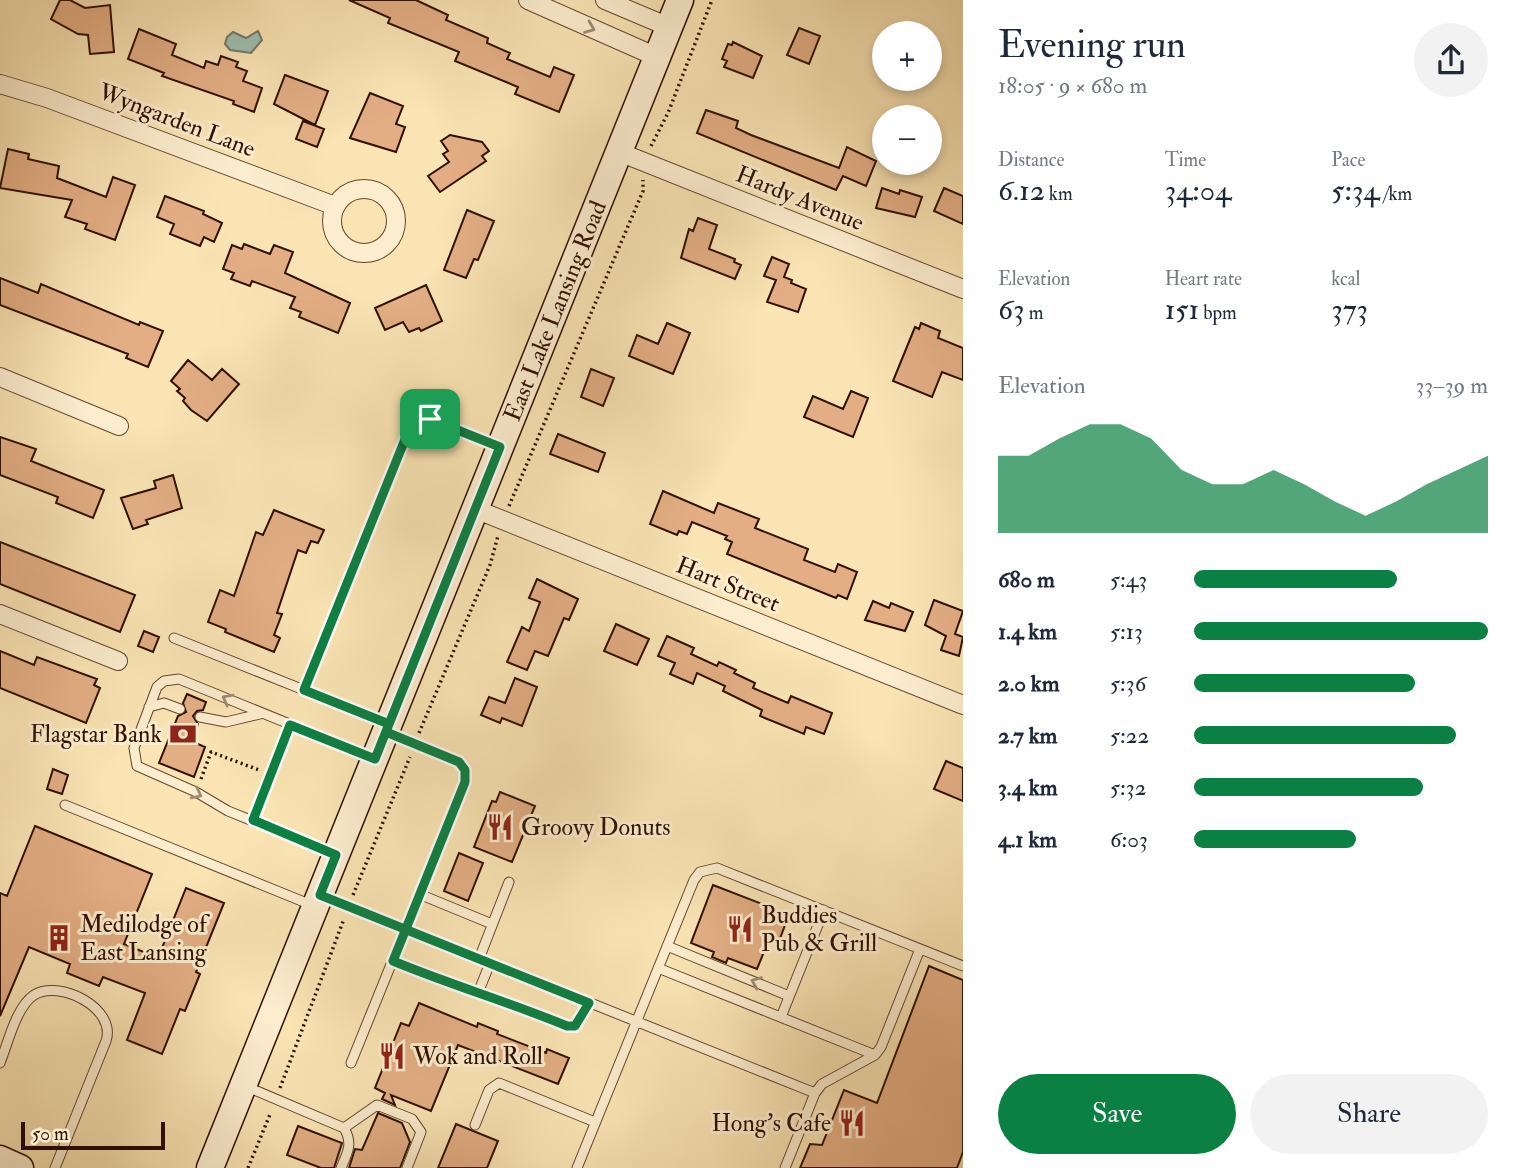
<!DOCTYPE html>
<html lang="en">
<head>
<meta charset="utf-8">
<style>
	body { margin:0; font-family:"IM FELL Double Pica",serif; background:#f2f2f3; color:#1f2937; height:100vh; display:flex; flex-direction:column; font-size:26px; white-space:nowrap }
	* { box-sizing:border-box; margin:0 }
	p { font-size:23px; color:#747a83 }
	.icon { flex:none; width:38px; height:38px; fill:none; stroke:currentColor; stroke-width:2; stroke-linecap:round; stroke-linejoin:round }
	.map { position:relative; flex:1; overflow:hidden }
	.drawer { display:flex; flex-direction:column; background:#fff; width:560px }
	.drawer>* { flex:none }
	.fabs { position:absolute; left:872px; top:21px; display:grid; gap:14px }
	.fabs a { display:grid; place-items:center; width:70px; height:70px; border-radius:50%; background:#fff; box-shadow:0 4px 10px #0003; font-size:35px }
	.scale { position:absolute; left:21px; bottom:18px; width:144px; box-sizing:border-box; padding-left:7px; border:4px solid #2f1001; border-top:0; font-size:19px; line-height:24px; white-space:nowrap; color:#2f1001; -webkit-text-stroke:5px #fcedce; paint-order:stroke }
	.pin { position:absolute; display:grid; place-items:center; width:60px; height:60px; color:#fff; margin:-30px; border-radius:14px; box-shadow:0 4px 10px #0006 }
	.round { display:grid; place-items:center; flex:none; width:74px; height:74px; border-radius:37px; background:#f2f2f3 }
	.overview { display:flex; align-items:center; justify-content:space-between; height:119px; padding:0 35px }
	h1 { font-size:38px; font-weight:600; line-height:52px }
	.stats { display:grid; grid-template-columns:repeat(3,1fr); gap:10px; height:119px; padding:7px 35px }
	.stats div { display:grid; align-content:center }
	.stats b { font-size:30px; font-weight:600 }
	.stats small { font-size:19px; font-weight:400 }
	.stats p { font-size:19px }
	.chart { height:196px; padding:14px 35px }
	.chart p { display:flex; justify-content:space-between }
	.chart svg { width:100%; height:126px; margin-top:7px; fill:#0b8043; opacity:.7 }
	.cta { display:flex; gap:14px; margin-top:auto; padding:14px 35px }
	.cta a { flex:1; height:80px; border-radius:42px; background:#0b8043; color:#fff; font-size:28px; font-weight:600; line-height:80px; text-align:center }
	.cta a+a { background:#f2f2f3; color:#1f2937 }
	ul { padding:0 35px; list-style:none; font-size:23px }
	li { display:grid; grid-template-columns:112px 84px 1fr; align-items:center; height:52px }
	li i { height:18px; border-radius:9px; background:#0b8043 }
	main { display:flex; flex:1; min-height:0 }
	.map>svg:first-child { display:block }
	.water { fill:#9ebeb0; stroke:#72786a; stroke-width:2 }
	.building { fill:#e3ae84; stroke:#2f1001; stroke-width:2 }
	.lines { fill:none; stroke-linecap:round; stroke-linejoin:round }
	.lane-casing { stroke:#62452e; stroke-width:11 }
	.street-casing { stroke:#62452e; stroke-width:20 }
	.secondary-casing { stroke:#2f1001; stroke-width:29 }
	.path { stroke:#2f1001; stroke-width:3.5; stroke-dasharray:2 3.5; stroke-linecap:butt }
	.lane { stroke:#fcedce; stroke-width:9 }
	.street { stroke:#fcedce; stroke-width:18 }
	.secondary { stroke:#fcedce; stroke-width:26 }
	.oneway { stroke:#a08a72 }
	.route-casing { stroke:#fff; stroke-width:14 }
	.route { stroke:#0b8043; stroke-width:9 }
	.labels { text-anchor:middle; stroke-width:6; stroke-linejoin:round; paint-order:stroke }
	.street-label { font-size:24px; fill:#2f1001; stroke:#fcedce }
	.poi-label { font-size:24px; fill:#2f1001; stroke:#fcedce; text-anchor:start }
</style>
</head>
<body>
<main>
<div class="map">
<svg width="963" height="1168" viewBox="0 0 963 1168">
	<rect width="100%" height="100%" fill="#fae4b4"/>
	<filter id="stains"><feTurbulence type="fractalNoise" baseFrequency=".00286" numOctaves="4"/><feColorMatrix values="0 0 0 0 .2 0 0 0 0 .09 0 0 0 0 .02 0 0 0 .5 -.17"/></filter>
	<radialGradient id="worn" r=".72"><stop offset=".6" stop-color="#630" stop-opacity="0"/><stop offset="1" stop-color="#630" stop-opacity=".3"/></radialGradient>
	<path class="water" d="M258 31 262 40 251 53 230 50 225 44 227 37 233 32 246 38Z"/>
	<path class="building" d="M60 0H70L85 8 110 5 114 52 90 54 88 35 78 34 51 19Z
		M349 0H416L448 15 446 20 488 38 487 43 510 53 507 59 550 77 554 67 574 75 559 112 515 94 518 87 455 61 459 52 388 23 390 18Z
		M799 28 820 36 809 64 787 55Z
		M139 29 176 44 172 55 204 68 206 61 218 65 221 56 238 62 236 67 247 71 243 81 262 88 254 112 233 104 234 101 162 76 164 73 128 59Z
		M733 42 762 56 753 78 724 67 727 61 722 59 728 44 732 45Z
		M285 75 328 91 315 125 274 104Z
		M370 93 403 106 396 124 405 127 396 152 350 138Z
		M706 110 738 121 736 128 751 135 839 168 847 147 876 161 866 186 843 176 836 190 697 133Z
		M303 121 324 129 317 147 296 139Z
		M450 135 482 142 489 151 482 156 486 161 440 192 428 176 449 162 443 154 448 151 441 141Z
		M8 149 29 154 28 159 59 166 57 178 106 197 113 177 135 185 115 240 85 229 87 224 65 217 72 200 0 188Z
		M882 188 899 194 900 190 922 197 915 217 876 208Z
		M944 188 963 196V224L934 211Z
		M165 196 204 211 203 214 222 223 214 242 204 237 200 246 170 234 174 224 157 217Z
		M467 210 494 221 478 260 474 259 466 278 444 270Z
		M698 218 717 225 709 249 735 259 734 262 741 265 735 279 681 258 689 229 693 231Z
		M244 244 270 254 274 245 293 252 285 273 350 303 338 333 299 317 301 312 290 308 295 297 252 281 250 286 231 279 234 273 223 269 232 245 242 249Z
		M772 257 789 264 784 277 792 280 791 283 806 289 798 312 767 302 776 280 764 276Z
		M0 278 38 293 41 284 139 325 140 322 163 331 148 367 126 358 128 354 0 305Z
		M426 285 442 321 421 331 419 328 409 332 403 322 385 330 375 308Z
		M667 323 690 333 673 374 629 356 637 335 658 344Z
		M921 323 940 331 938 338 963 348V380L942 372 932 397 893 381 915 327 919 329Z
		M188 360 212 380 222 369 239 384 207 421 191 410 183 401 185 398 177 391 180 389 171 381Z
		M591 369 614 378 603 406 581 397Z
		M851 391 868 398 853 437 804 417 813 396 843 409Z
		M558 434 605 453 598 472 550 454Z
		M0 437 36 449 31 461 104 490 93 518 56 503 58 497 0 475Z
		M173 475 182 508 146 520 148 524 133 529 121 498 156 488 154 481Z
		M663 491 714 513 718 503 759 519 755 528 808 549 804 560 835 572 838 564 857 572 847 599 838 595 836 598 727 554 732 542 725 539 727 536 692 522 687 534 679 531 677 535 650 524Z
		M274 510 324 530 318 543 311 541 306 553 298 550 277 613 282 614 274 635 280 638 274 652 225 632 226 629 208 622 220 590 234 596 256 532 263 535Z
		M0 542 135 595 120 632 0 584Z
		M537 579 578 599 569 620 564 618 548 656 535 651 527 670 507 662 522 627 529 631 540 602 529 598Z
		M934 600 963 611 955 634 963 637 959 656 941 650 946 636 925 625Z
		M873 601 889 608 891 603 913 612 905 631 865 620Z
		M616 624 649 639 637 665 604 651Z
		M144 631 159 637 153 652 138 646Z
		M667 636 694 648 691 654 717 666 719 662 736 670 734 673 755 683 753 688 788 703 791 696 832 713 824 734 806 727 804 734 760 716 762 710 723 691 725 686 697 673 693 684 670 674 675 663 658 656Z
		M0 651 34 665 37 657 97 679 94 685 100 688 86 723 0 688Z
		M515 678 537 687 522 726 502 718 500 723 481 715 489 697 505 703Z
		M187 694 206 702 203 710 197 711 193 716 198 724 191 741 205 747 194 777 159 763 178 716 186 712 183 703Z
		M946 761 963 768V801L934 789Z
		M53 769 68 775 62 794 47 789Z
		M500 792 535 806 512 862 474 847 492 801 496 802Z
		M35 826 152 874 124 944 158 958 186 888 224 903 196 972 200 974 185 1011 180 1009 162 1054 127 1040 145 993 103 977 99 986 67 973 70 964 29 947 0 1016V893L7 896Z
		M459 853 483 863 468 901 444 891Z
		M713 885 780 911 778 917 787 920 779 941 770 937 757 969 728 958 726 963 712 957 714 952 691 943Z
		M929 966 963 980V1152L957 1168H800L810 1144 822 1145 844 1090 877 1103Z
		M419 1003 477 1027 478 1023 498 1031 497 1034 546 1053 547 1049 569 1058 558 1084 458 1045 431 1111 391 1095 395 1105 382 1099 385 1093 375 1088 401 1023 409 1026Z
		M378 1113 402 1123 410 1142 400 1168H349L355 1149 362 1150Z
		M456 1124 498 1141 487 1168H438Z
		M298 1126 342 1143 334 1168H321L287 1155Z"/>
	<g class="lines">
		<defs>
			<path id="lane" d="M174 638 304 690
				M149 707 164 703 180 709
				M200 717 226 722 260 714
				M386 723 304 690 410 427 419 418 430 419 499 447
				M65 805 314 906
				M253 820 290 725
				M335 854 228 811 196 792 137 766 134 748 157 687 164 681 179 679 373 758
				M419 894 492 924
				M321 895 815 1093 785 1168
				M667 946 789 996
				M479 959 509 882
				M393 961C451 985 509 1002 567 1025L575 1026 589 1003
				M658 968 875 1055
				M478 993 490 963
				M781 1017 824 910
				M0 1063C8 1043 16 1007 34 995 59 979 117 1008 106 1041L55 1168
				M351 1063 465 782V770L459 762 389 733
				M245 1086 344 1128C353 1143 348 1152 341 1168
				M815 1093 822 1084 875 1055 881 1047 920 949
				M475 1125 489 1090 499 1083 595 1122
				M344 1128 377 1105 412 1119 421 1132 407 1168
				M577 1168 694 880 700 872 717 868 963 966"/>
			<path id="street" d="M528 0 657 57
				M605 0 669 27
				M0 84 47 98 335 206
				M619 152 963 289
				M332 221a32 32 0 1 1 64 0a32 32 0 1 1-64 0Z
				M0 377 119 426
				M475 509 963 705
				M0 614 118 661"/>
			<path id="secondary" d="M0 1159 20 1168
				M210 1168 680 0"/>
		</defs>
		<use href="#lane" class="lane-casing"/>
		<use href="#street" class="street-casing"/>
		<use href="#secondary" class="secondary-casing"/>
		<path class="path" d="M651 146 668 113 712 0
			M509 506 643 191V180
			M419 733 490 565 498 536
			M201 779 211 752 259 770
			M353 895 410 757
			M280 1088 344 919
			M248 1168 271 1112"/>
		<use href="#lane" class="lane"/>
		<use href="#street" class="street"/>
		<use href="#secondary" class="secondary"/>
	</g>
	<defs><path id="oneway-chevron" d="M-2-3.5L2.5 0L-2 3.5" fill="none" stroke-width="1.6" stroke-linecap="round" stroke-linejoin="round" transform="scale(1.75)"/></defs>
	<g class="oneway">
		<use href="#oneway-chevron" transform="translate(590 28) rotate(22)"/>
		<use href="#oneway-chevron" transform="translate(227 699) rotate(-152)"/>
		<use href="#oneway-chevron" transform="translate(197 794) rotate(27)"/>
		<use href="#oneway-chevron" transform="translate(756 982) rotate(-158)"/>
	</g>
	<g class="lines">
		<defs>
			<path id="route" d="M430 419 500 447C458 551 417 655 375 759L290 725 253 820 336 855 320 895 589 1003 575 1026H567C509 1002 451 985 393 961L465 782V770L459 762 386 732 389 724 304 690 410 427 419 418 430 419"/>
		</defs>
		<use href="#route" class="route-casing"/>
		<use href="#route" class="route"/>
	</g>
	<defs>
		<symbol id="bank-bare" viewBox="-9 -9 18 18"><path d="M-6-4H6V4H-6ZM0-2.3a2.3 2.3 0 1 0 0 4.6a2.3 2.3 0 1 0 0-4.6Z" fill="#8f2418" stroke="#fcedce" stroke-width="2.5" paint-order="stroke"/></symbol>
		<symbol id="restaurant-bare" viewBox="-9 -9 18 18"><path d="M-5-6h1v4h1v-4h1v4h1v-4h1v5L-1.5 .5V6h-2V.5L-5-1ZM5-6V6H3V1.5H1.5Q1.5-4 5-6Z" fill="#8f2418" stroke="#fcedce" stroke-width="2.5" paint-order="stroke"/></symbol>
		<symbol id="building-bare" viewBox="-9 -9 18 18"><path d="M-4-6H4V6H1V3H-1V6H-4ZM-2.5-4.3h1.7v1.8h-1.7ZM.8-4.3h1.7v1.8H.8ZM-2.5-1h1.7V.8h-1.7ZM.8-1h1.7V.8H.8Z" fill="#8f2418" stroke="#fcedce" stroke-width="2.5" paint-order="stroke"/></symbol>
	</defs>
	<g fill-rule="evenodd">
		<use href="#bank-bare" x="164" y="715" width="38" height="38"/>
		<use href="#restaurant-bare" x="481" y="808" width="38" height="38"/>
		<use href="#restaurant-bare" x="721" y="910" width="38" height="38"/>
		<use href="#building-bare" x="40" y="919" width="38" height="38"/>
		<use href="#restaurant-bare" x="373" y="1037" width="38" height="38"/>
		<use href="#restaurant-bare" x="833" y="1104" width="38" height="38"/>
	</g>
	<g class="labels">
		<g class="street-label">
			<text transform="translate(177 120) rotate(21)" y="8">Wyngarden Lane</text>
			<text transform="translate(800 198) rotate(22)" y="8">Hardy Avenue</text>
			<text transform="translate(555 311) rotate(-68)" y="8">East Lake Lansing Road</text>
			<text transform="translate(728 584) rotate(22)" y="8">Hart Street</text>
		</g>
		<g class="poi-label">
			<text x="162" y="742" text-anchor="end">Flagstar Bank</text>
			<text x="521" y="835">Groovy Donuts</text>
			<text x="761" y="923">Buddies<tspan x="761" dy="28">Pub &amp; Grill</tspan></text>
			<text x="80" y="932">Medilodge of<tspan x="80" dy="28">East Lansing</tspan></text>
			<text x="413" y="1064">Wok and Roll</text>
			<text x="831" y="1131" text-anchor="end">Hong's Cafe</text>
		</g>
	</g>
	<rect width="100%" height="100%" filter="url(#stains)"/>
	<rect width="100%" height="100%" fill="url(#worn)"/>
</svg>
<div class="fabs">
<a>+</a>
<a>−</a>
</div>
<div class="scale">50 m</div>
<div class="pin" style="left:430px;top:419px;background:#1e9e55"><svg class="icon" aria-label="arrive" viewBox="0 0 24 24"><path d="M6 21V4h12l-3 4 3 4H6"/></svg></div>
</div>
<section class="drawer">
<div class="overview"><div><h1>Evening run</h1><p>18:05 · 9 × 680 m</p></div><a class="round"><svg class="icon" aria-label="share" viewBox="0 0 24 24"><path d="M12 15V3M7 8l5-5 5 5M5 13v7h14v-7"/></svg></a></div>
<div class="stats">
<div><p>Distance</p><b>6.12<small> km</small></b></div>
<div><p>Time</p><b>34:04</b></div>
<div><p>Pace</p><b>5:34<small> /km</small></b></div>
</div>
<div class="stats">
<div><p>Elevation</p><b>63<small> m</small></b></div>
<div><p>Heart rate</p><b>151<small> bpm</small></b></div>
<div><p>kcal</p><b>373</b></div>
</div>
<div class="chart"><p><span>Elevation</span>33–39 m</p>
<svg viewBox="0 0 160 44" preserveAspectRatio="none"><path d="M0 44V17L10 17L20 11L30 6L40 6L50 11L60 22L70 27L80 27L90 22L100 27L110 33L120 38L130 33L140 27L150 22L160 17V44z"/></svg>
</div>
<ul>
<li><b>680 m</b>5:43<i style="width:69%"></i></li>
<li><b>1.4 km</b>5:13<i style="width:100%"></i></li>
<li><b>2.0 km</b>5:36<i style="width:75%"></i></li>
<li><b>2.7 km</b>5:22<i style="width:89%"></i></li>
<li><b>3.4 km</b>5:32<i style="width:78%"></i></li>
<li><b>4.1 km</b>6:03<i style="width:55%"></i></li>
</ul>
<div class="cta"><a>Save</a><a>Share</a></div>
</section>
</main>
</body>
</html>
